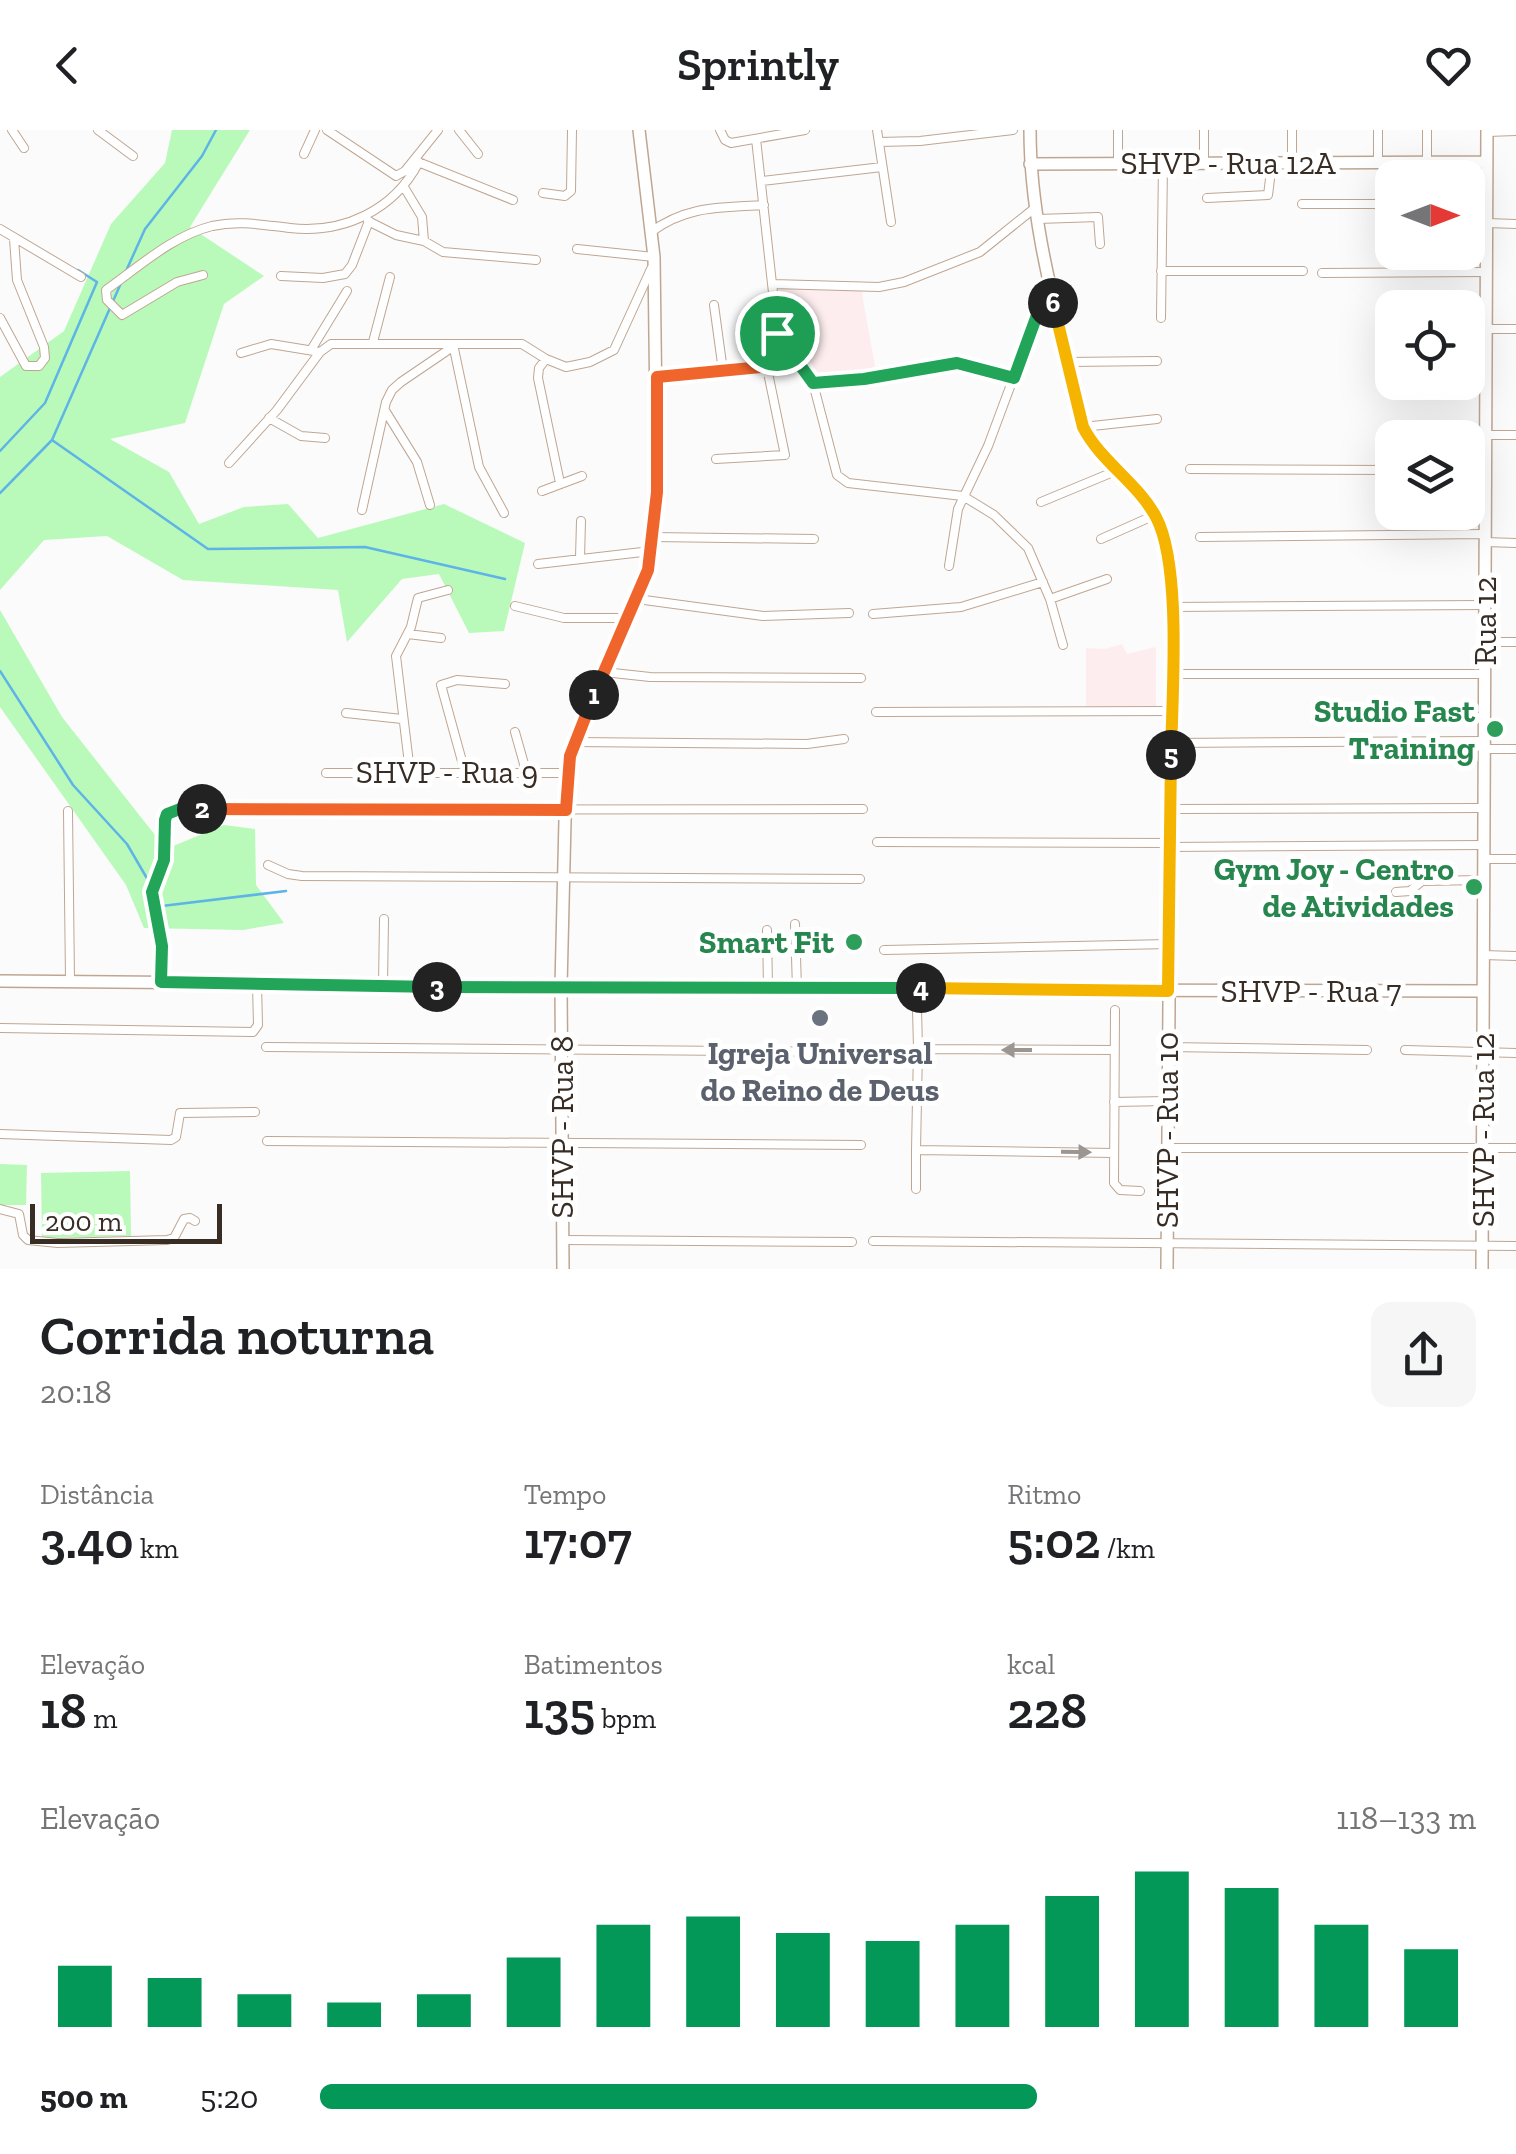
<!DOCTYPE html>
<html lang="pt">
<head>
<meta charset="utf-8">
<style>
	body { margin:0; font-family:"Zilla Slab",serif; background:#f6f6f6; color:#202124; height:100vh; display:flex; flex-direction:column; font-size:38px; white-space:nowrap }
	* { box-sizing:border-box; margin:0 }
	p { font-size:32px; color:#757577 }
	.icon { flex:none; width:55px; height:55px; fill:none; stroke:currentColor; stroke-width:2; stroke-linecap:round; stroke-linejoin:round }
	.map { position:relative; height:1139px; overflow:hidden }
	.drawer { display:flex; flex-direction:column; background:#fff; flex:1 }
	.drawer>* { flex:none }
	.needle { width:65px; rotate:90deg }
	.controls { position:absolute; left:1375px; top:30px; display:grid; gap:20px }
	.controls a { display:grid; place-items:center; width:110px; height:110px; border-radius:20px; background:#fff; box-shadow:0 10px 40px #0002; font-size:50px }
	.scale { position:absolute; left:30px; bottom:25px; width:192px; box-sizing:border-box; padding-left:10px; border:5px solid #382d25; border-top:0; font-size:28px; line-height:35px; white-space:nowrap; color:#382d25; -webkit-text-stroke:8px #fff; paint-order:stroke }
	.pin { position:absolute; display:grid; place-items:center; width:85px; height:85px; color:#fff; margin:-42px; border:5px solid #fff; border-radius:50%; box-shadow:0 2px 10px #0007 }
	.km { position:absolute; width:50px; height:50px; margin:-25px; border-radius:50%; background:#222; color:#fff; font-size:28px; line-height:50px; text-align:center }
	.round { display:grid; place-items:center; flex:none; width:105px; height:105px; border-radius:20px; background:#f6f6f6 }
	.summary { display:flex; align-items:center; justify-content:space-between; height:170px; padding:0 40px }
	h1 { font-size:55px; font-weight:600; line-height:75px }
	.metrics { display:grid; grid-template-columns:repeat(3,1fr); gap:15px; height:170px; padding:10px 40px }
	.metrics div { display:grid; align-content:center }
	.metrics b { font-size:50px; font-weight:600 }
	.metrics small { font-size:28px; font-weight:400 }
	.metrics p { font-size:28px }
	.chart { height:280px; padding:20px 40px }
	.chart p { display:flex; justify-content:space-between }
	.chart svg { width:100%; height:180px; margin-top:10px; stroke:#039758; stroke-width:6 }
	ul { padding:0 40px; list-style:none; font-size:32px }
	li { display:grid; grid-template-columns:160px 120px 1fr; align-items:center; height:75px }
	li i { height:25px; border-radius:12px; background:#039758 }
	header { display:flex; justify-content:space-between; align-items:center; height:130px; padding:0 40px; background:#fff; font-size:45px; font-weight:600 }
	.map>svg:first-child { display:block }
	.education { fill:#fdedee }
	.green { fill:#b9faba }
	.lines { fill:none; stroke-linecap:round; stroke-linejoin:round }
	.stream { stroke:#5eb3e7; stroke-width:2.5 }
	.street-casing { stroke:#bfa692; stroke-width:10 }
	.secondary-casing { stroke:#bfa692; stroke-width:14 }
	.street { stroke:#fff; stroke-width:8 }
	.secondary { stroke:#fff; stroke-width:11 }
	.oneway { fill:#9c9692 }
	.split-1-casing { stroke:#fff; stroke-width:20 }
	.split-2-casing { stroke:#fff; stroke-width:20 }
	.split-3-casing { stroke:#fff; stroke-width:20 }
	.split-4-casing { stroke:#fff; stroke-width:20 }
	.split-5-casing { stroke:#fff; stroke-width:20 }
	.split-6-casing { stroke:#fff; stroke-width:20 }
	.split-7-casing { stroke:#fff; stroke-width:20 }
	.split-1 { stroke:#f0652b; stroke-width:12 }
	.split-2 { stroke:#f0652b; stroke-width:12 }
	.split-3 { stroke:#22a559; stroke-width:12 }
	.split-4 { stroke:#22a559; stroke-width:12 }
	.split-5 { stroke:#f5b400; stroke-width:12 }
	.split-6 { stroke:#f5b400; stroke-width:12 }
	.split-7 { stroke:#22a559; stroke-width:12 }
	.leisure-dot { fill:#2e9e5b; stroke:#fff; stroke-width:4 }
	.worship-dot { fill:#6b7280; stroke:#fff; stroke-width:4 }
	.labels { text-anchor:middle; stroke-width:10; stroke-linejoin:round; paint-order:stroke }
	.street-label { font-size:32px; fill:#382d25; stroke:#fff }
	.leisure-label { font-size:32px; font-weight:bold; fill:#27864d; stroke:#fff; text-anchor:end }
	.worship-label { font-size:32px; font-weight:bold; fill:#5b616d; stroke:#fff }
</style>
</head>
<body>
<header><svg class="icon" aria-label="back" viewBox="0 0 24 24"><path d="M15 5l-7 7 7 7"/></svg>Sprintly<svg class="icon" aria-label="heart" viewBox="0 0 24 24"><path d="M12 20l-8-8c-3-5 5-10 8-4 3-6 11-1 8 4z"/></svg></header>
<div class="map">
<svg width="1516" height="1139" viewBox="0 0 1516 1139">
	<rect width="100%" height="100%" fill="#fbfbfb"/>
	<path class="education" d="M782 158H861L876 242 817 249 784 202 779 161Z
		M1122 514 1127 524 1156 517V577L1086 578V518L1105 519Z"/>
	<path class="green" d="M172 0H250L190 97 264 146 224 174 185 293 110 309 169 342 199 394 244 377 288 374 318 408 444 374 525 413 504 501 469 503 439 444 402 449 347 512 338 460 183 450 107 406 44 410 0 460V247L64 201 111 94 165 33Z
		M0 480 62 587 166 719 224 695 255 699 256 755 284 793 243 800 144 798 126 755 0 577Z
		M0 1034 27 1035 26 1075H0Z
		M130 1041 131 1106 42 1108 41 1043Z"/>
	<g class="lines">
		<path class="stream" d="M126 141 145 99 202 26 216 0
			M52 310 208 419 365 417 505 449
			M0 321 45 273 97 152 78 140
			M0 363 52 310 121 153
			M0 541 73 655 127 714 152 757
			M156 764 162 776 286 761"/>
		<defs>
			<path id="street" d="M12 0 24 18
				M98 0 133 26
				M327 0 396 46 405 41 438 0
				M459 0 478 24
				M720 0 725 10 731 13 805 0
				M877 0 891 92
				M1487 2 1516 1
				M756 9 780 226
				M879 12 920 11 1013 0
				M304 24 315 0
				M418 32 513 70
				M1378 32V0
				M1427 32V0
				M1118 33V0
				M1204 33V0
				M1292 33V0
				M762 51 882 37
				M404 57 422 87 424 111
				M543 63 565 66 571 61 572 0
				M1207 68 1268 65 1272 33
				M1302 74H1392
				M1468 74H1487
				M1038 89 1098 87 1100 114
				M368 91 396 105 424 111 443 122 536 130
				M1487 93 1516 94
				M0 99 81 147
				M651 102C688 75 721 78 764 75
				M577 119 654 127
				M1161 141H1303
				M1322 143 1486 142
				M203 145 177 152 122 185 107 170 106 160C140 136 172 106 212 96 239 90 263 95 290 98 344 104 394 80 419 32
				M281 146 323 148 345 144 352 135 369 91
				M773 154 879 157 904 152 980 122 1036 77
				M714 175 723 241
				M0 188 26 236H39L45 228 44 217 17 150 14 109
				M1161 188 1163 34
				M1486 199H1516
				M373 212 390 147
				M453 214 479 337 504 383
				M311 220 347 161
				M780 227a7 7 0 1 1 14 0a7 7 0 1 1-14 0Z
				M241 223 271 214 320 222
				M793 225 813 253 837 345 848 353 963 366 994 385 1028 418 1050 469 1063 515
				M546 229 539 238 538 248 560 353
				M1068 232 1157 231
				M657 247 786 234
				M813 253 864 249 957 233 1014 248
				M386 282 417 332 430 375
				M269 288 301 306 325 308
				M1083 297 1157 289
				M1486 305H1516
				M716 329 785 325 767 238
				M229 333 277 280 320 222 331 214H522L546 229 566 237 590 232 614 220 651 139
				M1190 339 1392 340
				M1468 341H1486
				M542 361 582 346
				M1041 372 1118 340
				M362 380 386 272 392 260 401 252 454 216
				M652 407 814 409
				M1200 407 1485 404
				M1101 409 1155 385
				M1485 412 1516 413
				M580 428 581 391
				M538 434 651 421
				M949 436 958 379 988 316 1048 155
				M637 469 763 486 849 483
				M1050 469 1107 449
				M515 476 564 488H628
				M1172 477 1485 475
				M873 484 961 477 1043 452
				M408 504 441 508
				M1485 512H1516
				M604 542 650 547 861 548
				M1171 544H1484
				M876 582 1171 581
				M346 583 402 589
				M515 602 526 641
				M574 612 807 614 844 609
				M1171 613 1484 611
				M1484 619H1516
				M410 642 396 526 411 497 418 468 448 460
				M465 642 441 555 457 550 505 554
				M326 643H567
				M1170 679 1483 678
				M68 681 70 850
				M877 712 1169 713
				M1169 717 1484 715
				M1483 729H1516
				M268 735 288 744 302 746 860 749
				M1396 762 1410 761 1422 751 1483 750
				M795 794 797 859
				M767 800 768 858
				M884 820 1169 814
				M1483 825 1516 826
				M161 852 163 816 152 762 164 729 166 686 176 680 863 679
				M383 854 384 789
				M917 879 918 919
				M1115 880 1114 1053 1120 1060 1140 1061
				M0 898 253 902 258 895 257 854
				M266 917 852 922
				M1167 917 1367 920
				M1405 920 1516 923
				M1114 972 1167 971
				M0 1004 171 1010 176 1007 180 983 255 982
				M267 1011 861 1015
				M1167 1018H1516
				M1114 1023 916 1020 918 919 1114 920
				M916 1059V1020
				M0 1079 19 1084 23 1105 28 1110 58 1113 167 1110 174 1108 184 1089 190 1088 195 1091
				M563 1110 852 1112
				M873 1111 1516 1116"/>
			<path id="secondary" d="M1030 0C1030 102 1062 199 1083 297 1097 324 1122 340 1141 363 1168 397 1169 435 1172 477L1167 1139
				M1030 34 1487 32
				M0 851 561 856 592 859 1483 861
				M563 1139 561 856 566 649 574 612 648 440 657 362 654 127 639 0
				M1482 1139 1487 0"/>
		</defs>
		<use href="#street" class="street-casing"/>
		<use href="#secondary" class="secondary-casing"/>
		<use href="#street" class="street"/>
		<use href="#secondary" class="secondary"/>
	</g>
	<defs><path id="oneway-solid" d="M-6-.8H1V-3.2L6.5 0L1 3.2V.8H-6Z" transform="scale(2.5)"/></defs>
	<g class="oneway">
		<use href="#oneway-solid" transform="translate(1017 920) rotate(-180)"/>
		<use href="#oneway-solid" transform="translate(1076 1022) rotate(1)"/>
	</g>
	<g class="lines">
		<defs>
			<path id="split-1" d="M594 565 648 440 657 362V247L772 236 780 229 777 203"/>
			<path id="split-2" d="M202 679 566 680 570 626 594 565"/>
			<path id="split-3" d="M202 679H180L167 684 165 690 164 730 152 762 162 816 161 852 437 857"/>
			<path id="split-4" d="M437 857 921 858"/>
			<path id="split-5" d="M921 858 1168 861 1171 625"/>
			<path id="split-6" d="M1053 173 1083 297C1101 332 1137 352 1156 387 1182 436 1172 566 1171 625"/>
			<path id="split-7" d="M777 203 813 253 864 249 957 233 1014 248 1048 155 1053 173"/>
		</defs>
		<use href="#split-1" class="split-1-casing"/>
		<use href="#split-2" class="split-2-casing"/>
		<use href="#split-3" class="split-3-casing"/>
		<use href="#split-4" class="split-4-casing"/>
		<use href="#split-5" class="split-5-casing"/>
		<use href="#split-6" class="split-6-casing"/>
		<use href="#split-7" class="split-7-casing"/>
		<use href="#split-1" class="split-1"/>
		<use href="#split-2" class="split-2"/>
		<use href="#split-3" class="split-3"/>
		<use href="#split-4" class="split-4"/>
		<use href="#split-5" class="split-5"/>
		<use href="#split-6" class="split-6"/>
		<use href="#split-7" class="split-7"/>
	</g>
	<g class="leisure-dot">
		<circle cx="1495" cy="599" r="10"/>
		<circle cx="1474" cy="757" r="10"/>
		<circle cx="854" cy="812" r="10"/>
	</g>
	<circle class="worship-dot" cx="820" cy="888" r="10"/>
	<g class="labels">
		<g class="street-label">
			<text x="1228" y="44">SHVP - Rua 12A</text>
			<text transform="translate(1485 491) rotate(-90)" y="11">Rua 12</text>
			<text x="447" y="653">SHVP - Rua 9</text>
			<text x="1311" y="872">SHVP - Rua 7</text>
			<text transform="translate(562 997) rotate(-90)" y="11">SHVP - Rua 8</text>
			<text transform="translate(1167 1000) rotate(-90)" y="11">SHVP - Rua 10</text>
			<text transform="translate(1483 1000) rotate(-90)" y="11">SHVP - Rua 12</text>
		</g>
		<g class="leisure-label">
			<text x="1475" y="592">Studio Fast<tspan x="1475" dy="37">Training</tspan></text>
			<text x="1454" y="750">Gym Joy - Centro<tspan x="1454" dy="37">de Atividades</tspan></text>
			<text x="834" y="823">Smart Fit</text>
		</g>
		<g class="worship-label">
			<text x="820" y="934">Igreja Universal<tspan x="820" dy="37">do Reino de Deus</tspan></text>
		</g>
	</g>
</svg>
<div class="controls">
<a><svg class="needle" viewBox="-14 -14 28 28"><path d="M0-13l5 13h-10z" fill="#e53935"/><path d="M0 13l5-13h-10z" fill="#757577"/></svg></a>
<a><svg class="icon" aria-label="locate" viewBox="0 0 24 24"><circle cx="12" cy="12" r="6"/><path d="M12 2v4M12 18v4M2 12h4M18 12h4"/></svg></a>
<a><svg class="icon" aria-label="layers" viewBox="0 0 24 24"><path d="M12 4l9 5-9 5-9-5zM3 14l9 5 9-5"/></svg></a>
</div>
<div class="scale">200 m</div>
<div class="pin" style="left:777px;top:203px;background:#1e9e55"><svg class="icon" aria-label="arrive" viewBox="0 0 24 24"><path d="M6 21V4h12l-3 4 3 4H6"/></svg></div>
<b class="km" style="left:594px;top:565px">1</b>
<b class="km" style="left:202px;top:679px">2</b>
<b class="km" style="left:437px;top:857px">3</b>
<b class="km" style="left:921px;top:858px">4</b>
<b class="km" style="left:1171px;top:625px">5</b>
<b class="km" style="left:1053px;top:173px">6</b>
</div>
<section class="drawer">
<div class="summary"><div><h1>Corrida noturna</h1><p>20:18</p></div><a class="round"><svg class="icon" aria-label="share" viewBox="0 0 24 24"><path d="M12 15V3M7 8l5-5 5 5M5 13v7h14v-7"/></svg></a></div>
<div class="metrics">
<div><p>Distância</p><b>3.40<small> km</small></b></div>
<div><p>Tempo</p><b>17:07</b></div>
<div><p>Ritmo</p><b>5:02<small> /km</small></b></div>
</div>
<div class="metrics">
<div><p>Elevação</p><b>18<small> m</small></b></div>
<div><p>Batimentos</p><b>135<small> bpm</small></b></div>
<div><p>kcal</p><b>228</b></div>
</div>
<div class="chart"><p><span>Elevação</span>118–133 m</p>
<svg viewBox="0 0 160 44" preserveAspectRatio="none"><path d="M5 44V29M15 44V32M25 44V36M35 44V38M45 44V36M55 44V27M65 44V19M75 44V17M85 44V21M95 44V23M105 44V19M115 44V12M125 44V6M135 44V10M145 44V19M155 44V25"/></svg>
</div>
<ul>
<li><b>500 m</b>5:20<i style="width:62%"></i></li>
</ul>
</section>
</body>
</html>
